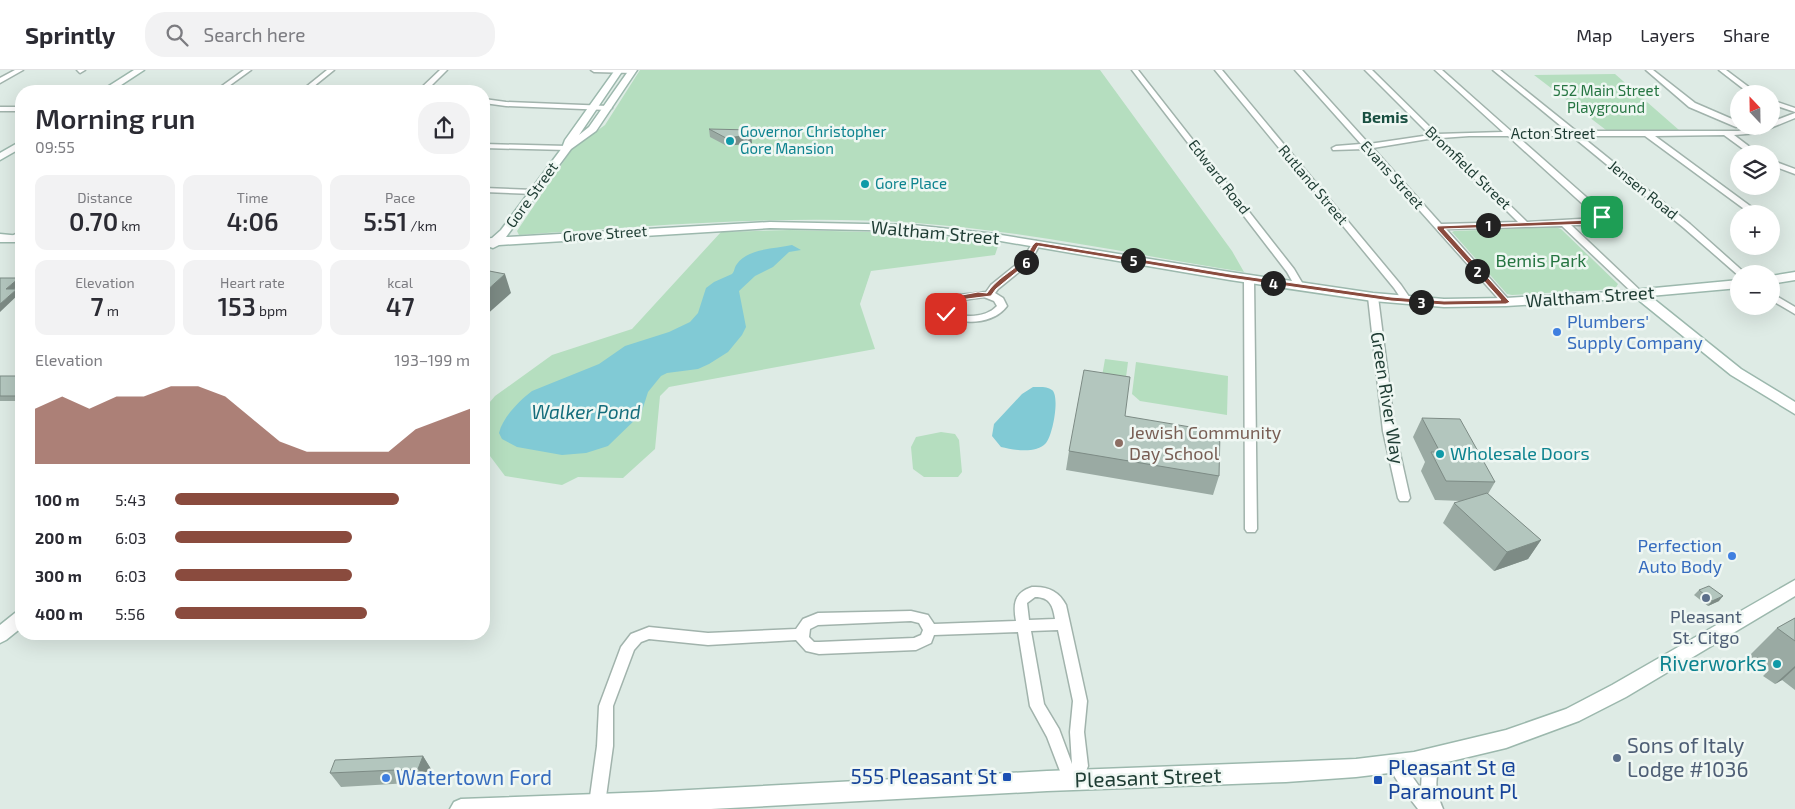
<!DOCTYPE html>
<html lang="en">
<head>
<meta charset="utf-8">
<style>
	body { margin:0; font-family:"Exo 2",sans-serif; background:#f2f2f3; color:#2b2b33; height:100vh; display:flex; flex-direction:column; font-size:19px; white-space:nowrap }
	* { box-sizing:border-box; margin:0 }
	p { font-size:16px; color:#7c7c81 }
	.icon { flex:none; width:28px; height:28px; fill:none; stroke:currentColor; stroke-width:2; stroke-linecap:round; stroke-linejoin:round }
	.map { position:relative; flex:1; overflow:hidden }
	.drawer { position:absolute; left:15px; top:15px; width:475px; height:555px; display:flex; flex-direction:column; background:#fff; border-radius:20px; box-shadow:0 5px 20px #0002 }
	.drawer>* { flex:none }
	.needle { width:32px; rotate:338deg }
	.fabs { position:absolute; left:1730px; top:15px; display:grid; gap:10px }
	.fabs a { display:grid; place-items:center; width:50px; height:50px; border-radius:50%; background:#fff; box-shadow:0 5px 20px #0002; font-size:25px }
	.pin { position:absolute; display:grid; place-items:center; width:42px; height:42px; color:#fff; margin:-21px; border-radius:10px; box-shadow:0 2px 8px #0006 }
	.km { position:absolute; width:25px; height:25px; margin:-12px; border-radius:50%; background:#222; color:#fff; font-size:14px; line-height:25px; text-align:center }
	.round { display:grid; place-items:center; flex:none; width:52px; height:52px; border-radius:20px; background:#f2f2f3 }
	.overview { display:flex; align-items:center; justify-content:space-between; height:85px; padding:0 20px }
	h1 { font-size:28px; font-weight:600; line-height:38px }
	.metrics { display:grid; grid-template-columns:repeat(3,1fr); gap:8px; height:85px; padding:5px 20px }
	.metrics div { display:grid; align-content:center; border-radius:12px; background:#f2f2f3; text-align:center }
	.metrics b { font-size:25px; font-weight:600 }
	.metrics small { font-size:14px; font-weight:400 }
	.metrics p { font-size:14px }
	.chart { height:140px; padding:10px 20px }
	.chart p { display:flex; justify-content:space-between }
	.chart svg { width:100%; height:90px; margin-top:5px; fill:#8a4b3e; opacity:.7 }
	ul { padding:0 20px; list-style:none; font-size:16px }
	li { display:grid; grid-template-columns:80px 60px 1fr; align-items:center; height:38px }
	li i { height:12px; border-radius:6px; background:#8a4b3e }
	header { display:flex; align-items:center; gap:30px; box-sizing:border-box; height:70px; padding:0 25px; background:#fff; border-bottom:1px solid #e1e1e2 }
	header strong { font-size:24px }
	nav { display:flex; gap:28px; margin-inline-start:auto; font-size:18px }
	.search { width:350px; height:45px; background:#f2f2f3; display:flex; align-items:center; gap:12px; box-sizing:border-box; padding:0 18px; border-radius:20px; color:#7c7c81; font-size:19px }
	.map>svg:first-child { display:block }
	.green { fill:#b5debf }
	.water { fill:#81cad5 }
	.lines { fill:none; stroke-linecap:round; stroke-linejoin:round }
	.street-casing { stroke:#a1b3ac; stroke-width:3 }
	.secondary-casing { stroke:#9cb8ad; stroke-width:3 }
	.street { fill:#fff; fill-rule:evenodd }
	.secondary { fill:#fff; fill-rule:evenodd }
	.wall { fill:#9aaaa3 }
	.shaded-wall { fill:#7d8b85 }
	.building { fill:#b3c6be; stroke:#7d8b85 }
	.route { fill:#8a4b3e; stroke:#fff }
	.culture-dot { fill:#0f9aa8; stroke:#eff7f3; stroke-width:2 }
	.shop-dot { fill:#3f7fe0; stroke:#eff7f3; stroke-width:2 }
	.education-dot { fill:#8d6e63; stroke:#eff7f3; stroke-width:2 }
	.service-dot { fill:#5c6f8a; stroke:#eff7f3; stroke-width:2 }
	.transit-dot { fill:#1a4fb4; stroke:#eff7f3; stroke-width:2 }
	.labels { text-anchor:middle; stroke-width:5; stroke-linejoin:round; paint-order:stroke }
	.far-park-label { font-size:15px; fill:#267542; stroke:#eff7f3 }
	.far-culture-label { font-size:15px; fill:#0d838f; stroke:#eff7f3; text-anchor:start }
	.far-street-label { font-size:15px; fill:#1e3c33; stroke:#eff7f3 }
	.far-neighbourhood-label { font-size:16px; font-weight:bold; fill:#194f41; stroke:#eff7f3 }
	.street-label { font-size:18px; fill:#1e3c33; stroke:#eff7f3 }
	.park-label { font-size:18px; fill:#267542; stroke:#eff7f3 }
	.shop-label { font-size:18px; fill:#366cbe; stroke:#eff7f3; text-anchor:start }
	.education-label { font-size:18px; fill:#785e54; stroke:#eff7f3; text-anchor:start }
	.culture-label { font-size:18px; fill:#0d838f; stroke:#eff7f3; text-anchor:start }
	.service-label { font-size:18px; fill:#4e5e75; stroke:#eff7f3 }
	.water-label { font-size:19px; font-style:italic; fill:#146d7c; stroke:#eff7f3 }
	.near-culture-label { font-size:21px; fill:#0d838f; stroke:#eff7f3; text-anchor:end }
	.near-service-label { font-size:21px; fill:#4e5e75; stroke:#eff7f3; text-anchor:start }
	.near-transit-label { font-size:21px; fill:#164399; stroke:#eff7f3; text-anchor:start }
	.near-shop-label { font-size:21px; fill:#366cbe; stroke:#eff7f3; text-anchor:start }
	.near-street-label { font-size:21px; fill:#1e3c33; stroke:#eff7f3 }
</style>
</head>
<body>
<header>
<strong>Sprintly</strong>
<div class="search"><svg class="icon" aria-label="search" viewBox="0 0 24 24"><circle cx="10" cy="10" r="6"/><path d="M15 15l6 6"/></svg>Search here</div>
<nav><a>Map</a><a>Layers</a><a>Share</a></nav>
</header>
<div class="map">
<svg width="1795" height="739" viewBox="0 0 1795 739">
	<rect width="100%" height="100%" fill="#deebe5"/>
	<path class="green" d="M640 0H1100L1232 181 1244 202C1135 185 1026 161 916 153 783 144 651 156 519 165L517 161 572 79 605 55Z
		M1615 4 1679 60H1606L1534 5Z
		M1555 157 1561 159 1618 214 1615 219 1512 225 1507 224 1452 162 1454 161Z
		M790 160 912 163 999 173 995 185 871 201 860 234 875 279 669 317 660 326 655 379 623 408 578 407 562 415 505 406 484 378V339L495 326 552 285 632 259 721 162Z
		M1105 289 1128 292 1125 315 1101 312Z
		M1136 292 1228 306 1227 345 1140 331 1132 324Z
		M941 362 955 364 959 370 962 402 958 407H924L913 399 911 377 916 367Z"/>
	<path class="water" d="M792 175 801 180 789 182 773 197 755 206 739 221 746 257 742 265 728 282 709 294 698 299 667 303 661 306 648 322 641 344 608 376 586 383 562 385 517 377 502 369 499 363C503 347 519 331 532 321L599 294 625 276 669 262 690 252 698 243 706 218 714 212 732 204C735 201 734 197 737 194 748 178 775 179 792 175Z
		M1033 317C1039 317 1047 316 1052 320 1060 326 1053 365 1046 373 1036 384 1014 380 1001 377L992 366 994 354 1022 324Z"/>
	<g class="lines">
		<defs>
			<path id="street" d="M15 0H23L0 13V8Z
				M77 0H85L80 3Z
				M244 0H251L222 21H215Z
				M327 0H334L308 21H301Z
				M440 0H447L428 19 436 20 437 21H377L380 19H420Z
				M591 0H636V1L633 3 594 2Z
				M1132 0H1138L1294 199 1304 216 1302 218H1296L1287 202Z
				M1215 0H1222L1401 215 1412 231 1410 233H1404L1394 218Z
				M1295 0H1302L1369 74 1430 65 1365 0H1372L1437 64 1503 62 1435 0H1442L1512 62 1567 61 1493 0H1500L1576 61H1738L1771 56V52L1795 43V48L1758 63 1734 65 1759 84H1750L1724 65 1655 66 1761 144H1751L1645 66H1581L1690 154 1746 204H1739V206L1684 158 1572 66H1517L1602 141 1607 149 1606 151 1592 155H1571L1644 224 1642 226H1636L1562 156 1446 159 1509 230 1511 232 1506 235 1503 234 1365 79 1333 80 1332 78 1336 76 1361 74ZM1469 66H1508L1598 148 1527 152 1441 68ZM1434 68 1518 152 1441 154 1373 78Z
				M1646 0H1653L1695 33 1739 52V56H1742L1736 57 1689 37Z
				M1719 0H1726L1758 24H1750Z
				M484 29 506 32 608 36 612 38 608 40 506 36 484 33Z
				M1771 30 1795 38V42L1771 34Z
				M0 37H21V41H0Z
				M484 74 567 76 571 78 567 80 484 78Z
				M1771 90 1795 99V104L1771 95Z
				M484 118 534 120 538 122 534 124 484 122Z
				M21 161V168L15 171 12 170V166Z
				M1036 171 1040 174 1030 193 998 219 995 223 1003 228 1007 236C993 255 959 256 941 243L938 234 950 226 986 222 991 215 1023 189 1033 172ZM984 227 994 231 997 236C986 248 962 249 949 240L948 235 956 231Z
				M1249 206 1254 209 1257 459 1255 462H1247L1245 459 1244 209Z
				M1771 223 1795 237V244L1771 230Z
				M1373 224 1378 227 1395 361 1410 428 1408 431H1400L1398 428 1383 361 1368 227Z
				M1032 517C1047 516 1059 521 1066 535L1087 631 1084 662 1088 696 1080 716 1075 718 1070 716 1060 701 1047 667 1030 636 1018 562 934 565 931 573 916 580 819 584 806 581 796 570 708 575 649 569 641 572 634 580 613 636V676L605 734 603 739H591L589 734 597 676 599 636 621 577 631 564 649 557 708 563 796 559 803 549 818 543 911 541 928 545 934 554 1016 551C1013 534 1014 523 1032 517ZM1035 527C1050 527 1053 536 1055 549L1029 550 1027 533ZM911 551 919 553 923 560 921 565 914 568 819 572H814L809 567 810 559 818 555ZM1058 560 1073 631 1070 662 1072 694 1059 659 1044 634 1031 561Z
				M1436 680 1441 682 1444 687C1434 708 1434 717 1443 739H1418L1401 717 1387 694 1390 689 1395 687 1400 689 1421 719 1422 699 1431 682Z"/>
			<path id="secondary" d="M134 0H144L112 21H101Z
				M615 0H623L579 65 589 57 629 0H637L596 61 571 79 506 167 770 152 913 155 995 164 1230 202 1373 223 1444 229 1506 228 1612 222 1739 210V218L1650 226 1741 299 1795 332V344L1731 305 1636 228 1506 236 1444 237 1373 231 1230 210 995 170 913 161 770 158 499 175 493 178 484 175V169L492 168 501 160 562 78 565 70Z
				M21 71V78L0 90V83Z
				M0 164 21 166V172H0Z
				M1795 202V210L1771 214V206Z
				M1795 510V526L1626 627 1579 651 1506 678 1414 700 1356 707 1286 712 1047 721 711 739H450L454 732 461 729 651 722 1047 701 1286 692 1356 689 1414 682 1506 660 1566 639 1612 615Z
				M21 541V558L6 570 0 573V555L15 543Z"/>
		</defs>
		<use href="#street" class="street-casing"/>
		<use href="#secondary" class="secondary-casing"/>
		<use href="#street" class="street"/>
		<use href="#secondary" class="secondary"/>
	</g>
	<path class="wall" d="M709 59 752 73 727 76 710 67Z
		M0 306H21V331H0Z
		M1125 346 1219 406 1213 425 1066 400 1069 381Z
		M1422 348 1495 412 1488 424 1541 470 1528 489 1494 501 1443 453 1454 433 1462 431 1435 430 1421 401 1425 392 1413 367Z
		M1699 520 1719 531 1708 536 1694 525Z
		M1795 548V620L1782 610 1775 614 1763 606 1769 600 1749 586 1777 558Z
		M423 686 431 699 427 712 341 717 330 703Z"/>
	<path class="shaded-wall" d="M751 60 752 73 727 76 726 68Z
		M505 204 511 223 484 247V223Z
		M19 208 21 211V213L10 223 6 219Z
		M17 219 20 223 0 242V234Z
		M1541 470 1528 489 1494 501 1507 482Z
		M1723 526 1719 531 1708 536 1712 531Z
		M1795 596V598L1782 610 1775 614Z
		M423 686 431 699 427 712 418 699Z"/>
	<path class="building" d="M709 59 751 60V65L726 68Z
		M484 200 505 204 484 223Z
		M0 208H19L6 219H17L0 234Z
		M1084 300 1130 307 1125 346 1220 362 1219 406 1069 381Z
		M0 306H21V326H0Z
		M1422 348 1460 349 1495 412 1446 411 1431 382H1440Z
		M1487 423 1541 470 1507 482 1454 433Z
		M1709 516 1723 526 1712 531 1699 520Z
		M1795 548V571L1777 558Z
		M423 686 418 699 330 703 335 690Z"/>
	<path class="route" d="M1600 145H1604L1605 151 1592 154 1444 159 1509 231 1510 232 1506 234 1444 235 1391 231 1230 208 1038 176 1029 192 996 219 991 226 951 231 946 237 950 244 946 246 939 237 946 228 978 222 987 223C996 209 1011 202 1023 191 1029 185 1030 176 1036 172L1230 204 1391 227 1444 231 1501 230 1437 159V156L1592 150 1599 148Z"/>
	<g class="culture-dot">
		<circle cx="730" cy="71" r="5"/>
		<circle cx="865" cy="114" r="5"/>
		<circle cx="1440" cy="384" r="5"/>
		<circle cx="1777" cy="594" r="5"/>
	</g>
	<g class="shop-dot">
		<circle cx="1557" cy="262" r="5"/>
		<circle cx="1732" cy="486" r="5"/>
		<circle cx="386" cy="708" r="5"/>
	</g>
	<circle class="education-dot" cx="1119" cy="373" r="5"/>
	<g class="service-dot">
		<circle cx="1706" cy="528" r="5"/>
		<circle cx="1617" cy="688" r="5"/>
	</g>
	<g class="transit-dot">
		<rect x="1002" y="702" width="10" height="10" rx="2.5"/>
		<rect x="1373" y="705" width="10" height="10" rx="2.5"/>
	</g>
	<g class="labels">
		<g class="far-park-label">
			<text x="1606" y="26">552 Main Street<tspan x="1606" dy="17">Playground</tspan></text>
		</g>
		<g class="far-culture-label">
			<text x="740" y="67">Governor Christopher<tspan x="740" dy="17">Gore Mansion</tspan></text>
			<text x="875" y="119">Gore Place</text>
		</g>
		<g class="far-street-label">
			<text x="1553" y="69">Acton Street</text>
			<text transform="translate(1468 98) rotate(44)" y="5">Bromfield Street</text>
			<text transform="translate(1392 105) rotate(48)" y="5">Evans Street</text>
			<text transform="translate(1219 107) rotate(52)" y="5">Edward Road</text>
			<text transform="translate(1313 115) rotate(50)" y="5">Rutland Street</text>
			<text transform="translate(1643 120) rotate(39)" y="5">Jensen Road</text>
			<text transform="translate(532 125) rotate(-54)" y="5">Gore Street</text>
			<text transform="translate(605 164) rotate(-4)" y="5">Grove Street</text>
		</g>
		<g class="far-neighbourhood-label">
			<text x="1385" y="53">Bemis</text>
		</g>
		<g class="street-label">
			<text transform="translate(935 163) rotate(5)" y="6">Waltham Street</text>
			<text transform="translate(1590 227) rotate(-4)" y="6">Waltham Street</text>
			<text transform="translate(1387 328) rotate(81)" y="6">Green River Way</text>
		</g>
		<g class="park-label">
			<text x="1541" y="197">Bemis Park</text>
		</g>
		<g class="shop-label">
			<text x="1567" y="258">Plumbers'<tspan x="1567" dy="21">Supply Company</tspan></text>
			<text x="1722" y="482" text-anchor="end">Perfection<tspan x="1722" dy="21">Auto Body</tspan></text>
		</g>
		<g class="education-label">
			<text x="1129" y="369">Jewish Community<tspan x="1129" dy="21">Day School</tspan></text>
		</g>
		<g class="culture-label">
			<text x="1450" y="390">Wholesale Doors</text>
		</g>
		<g class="service-label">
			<text x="1706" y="553">Pleasant<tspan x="1706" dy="21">St. Citgo</tspan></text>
		</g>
		<g class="water-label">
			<text x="586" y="349">Walker Pond</text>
		</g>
		<g class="near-culture-label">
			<text x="1767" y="601">Riverworks</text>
		</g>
		<g class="near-service-label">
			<text x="1627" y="683">Sons of Italy<tspan x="1627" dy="24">Lodge #1036</tspan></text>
		</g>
		<g class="near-transit-label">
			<text x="1388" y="705">Pleasant St @<tspan x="1388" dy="24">Paramount Pl</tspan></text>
			<text x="997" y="714" text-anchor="end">555 Pleasant St</text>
		</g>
		<g class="near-shop-label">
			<text x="396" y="715">Watertown Ford</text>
		</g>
		<g class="near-street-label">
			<text transform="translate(1148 708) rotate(-2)" y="7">Pleasant Street</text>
		</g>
	</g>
</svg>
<div class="fabs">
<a><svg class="needle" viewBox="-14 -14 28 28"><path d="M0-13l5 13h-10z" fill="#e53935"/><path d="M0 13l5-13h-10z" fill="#7c7c81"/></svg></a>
<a><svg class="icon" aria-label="layers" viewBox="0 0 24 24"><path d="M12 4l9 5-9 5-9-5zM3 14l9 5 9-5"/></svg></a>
<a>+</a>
<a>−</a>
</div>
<div class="pin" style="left:1602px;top:147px;background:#1e9e55"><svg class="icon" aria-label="arrive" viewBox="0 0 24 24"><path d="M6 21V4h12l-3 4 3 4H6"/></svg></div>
<div class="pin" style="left:946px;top:244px;background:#d93025"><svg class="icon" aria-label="check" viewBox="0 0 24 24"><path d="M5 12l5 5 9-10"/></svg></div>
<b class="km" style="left:1488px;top:155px">1</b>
<b class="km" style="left:1477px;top:201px">2</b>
<b class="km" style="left:1421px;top:232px">3</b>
<b class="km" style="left:1273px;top:213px">4</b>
<b class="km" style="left:1133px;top:190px">5</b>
<b class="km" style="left:1026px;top:192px">6</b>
<section class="drawer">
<div class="overview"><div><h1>Morning run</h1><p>09:55</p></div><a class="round"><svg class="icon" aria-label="share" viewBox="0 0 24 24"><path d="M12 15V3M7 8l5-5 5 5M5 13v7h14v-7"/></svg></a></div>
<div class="metrics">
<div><p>Distance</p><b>0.70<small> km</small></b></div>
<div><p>Time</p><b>4:06</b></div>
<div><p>Pace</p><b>5:51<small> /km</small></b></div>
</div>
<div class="metrics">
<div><p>Elevation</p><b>7<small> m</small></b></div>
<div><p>Heart rate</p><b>153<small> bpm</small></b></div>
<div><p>kcal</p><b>47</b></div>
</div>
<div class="chart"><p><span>Elevation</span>193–199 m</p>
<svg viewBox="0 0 160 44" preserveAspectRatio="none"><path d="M0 44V17L10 11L20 17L30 11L40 11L50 6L60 6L70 11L80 22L90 33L100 38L110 38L120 38L130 38L140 27L150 22L160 17V44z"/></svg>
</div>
<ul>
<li><b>100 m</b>5:43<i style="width:76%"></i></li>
<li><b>200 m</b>6:03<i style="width:60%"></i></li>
<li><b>300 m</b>6:03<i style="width:60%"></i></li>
<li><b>400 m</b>5:56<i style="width:65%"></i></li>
</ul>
</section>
</div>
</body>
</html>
